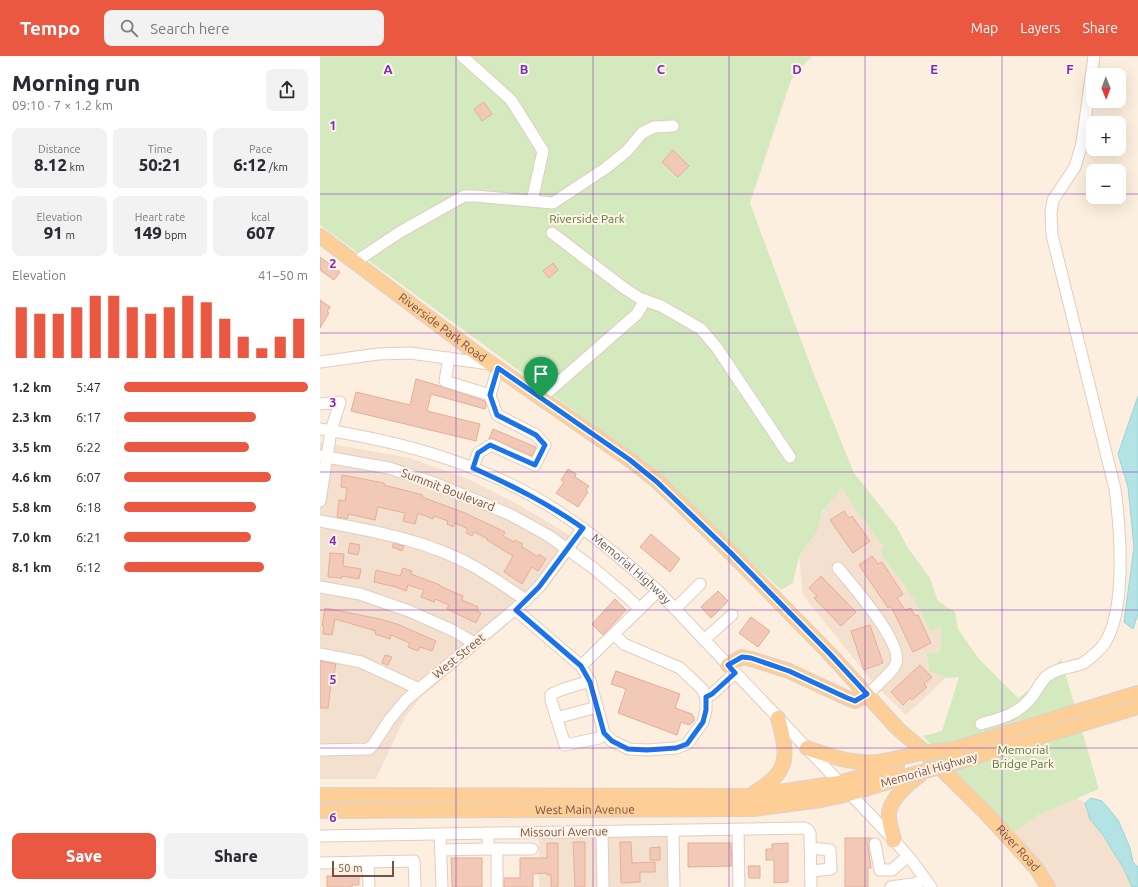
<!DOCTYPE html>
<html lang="en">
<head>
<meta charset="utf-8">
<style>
	body { margin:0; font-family:Ubuntu,sans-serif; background:#f2f2f3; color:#2b2b33; height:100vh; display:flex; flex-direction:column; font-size:15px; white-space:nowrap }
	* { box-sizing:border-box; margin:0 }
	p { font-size:13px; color:#7c7c81 }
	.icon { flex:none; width:22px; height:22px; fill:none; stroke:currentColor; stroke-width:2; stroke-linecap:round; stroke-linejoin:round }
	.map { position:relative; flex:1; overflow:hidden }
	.drawer { display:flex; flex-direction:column; background:#fff; width:320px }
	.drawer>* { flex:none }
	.needle { width:26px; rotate:179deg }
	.controls { position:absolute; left:766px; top:12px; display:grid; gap:8px }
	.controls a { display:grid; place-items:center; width:40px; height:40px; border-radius:8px; background:#fff; box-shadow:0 4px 16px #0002; font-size:20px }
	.scale { position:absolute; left:12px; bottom:10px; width:62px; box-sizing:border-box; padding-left:4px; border:2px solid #735347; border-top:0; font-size:11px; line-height:14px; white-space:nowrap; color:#735347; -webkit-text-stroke:3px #fff3e6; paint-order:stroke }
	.pin { position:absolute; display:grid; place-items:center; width:34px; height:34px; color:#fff; margin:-41px -17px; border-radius:50% 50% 50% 0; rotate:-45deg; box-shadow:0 0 4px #0007 }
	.pin .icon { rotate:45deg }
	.round { display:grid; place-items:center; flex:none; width:42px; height:42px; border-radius:8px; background:#f2f2f3 }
	.summary { display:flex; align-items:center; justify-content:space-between; height:68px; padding:0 12px }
	h1 { font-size:22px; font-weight:800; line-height:30px }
	.stats { display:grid; grid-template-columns:repeat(3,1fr); gap:6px; height:68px; padding:4px 12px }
	.stats div { display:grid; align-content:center; border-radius:8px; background:#f2f2f3; text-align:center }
	.stats b { font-size:17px; font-weight:800 }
	.stats small { font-size:11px; font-weight:400 }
	.stats p { font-size:11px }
	.chart { height:112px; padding:8px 12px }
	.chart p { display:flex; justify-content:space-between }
	.chart svg { width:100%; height:72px; margin-top:4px; stroke:#ea5841; stroke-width:6 }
	.action { display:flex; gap:8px; margin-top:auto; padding:8px 12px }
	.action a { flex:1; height:46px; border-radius:8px; background:#ea5841; color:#fff; font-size:16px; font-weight:800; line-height:46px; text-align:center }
	.action a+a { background:#f2f2f3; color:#2b2b33 }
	ul { padding:0 12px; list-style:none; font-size:13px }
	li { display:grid; grid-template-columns:64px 48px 1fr; align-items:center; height:30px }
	li i { height:10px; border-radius:5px; background:#ea5841 }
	header { display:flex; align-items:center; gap:24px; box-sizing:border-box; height:56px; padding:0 20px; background:#ea5841; color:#fff }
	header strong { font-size:19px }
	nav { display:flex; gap:22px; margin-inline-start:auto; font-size:14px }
	.search { width:280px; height:36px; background:#f2f2f3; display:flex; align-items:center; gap:10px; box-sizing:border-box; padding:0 14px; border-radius:8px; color:#7c7c81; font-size:15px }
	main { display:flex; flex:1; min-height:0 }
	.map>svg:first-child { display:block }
	.residential { fill:#f4e0ce }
	.green { fill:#d4eabe }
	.water { fill:#b4e3e6; stroke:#9ad4d8 }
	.building { fill:#f2c9b7; stroke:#e5ae97 }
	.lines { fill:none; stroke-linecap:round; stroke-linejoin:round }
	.minor-casing { stroke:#e2ccbf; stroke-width:13 }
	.major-casing { stroke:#dbd2cf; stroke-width:16 }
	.minor { stroke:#fff; stroke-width:11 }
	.major { stroke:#fdce96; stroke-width:14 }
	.major-bridge-casing { stroke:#dbd2cf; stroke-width:16; stroke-linecap:butt }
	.major-bridge { stroke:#fdce96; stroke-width:14 }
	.route-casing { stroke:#fff; stroke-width:8 }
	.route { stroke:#1a73e8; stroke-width:5 }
	.grid { fill:none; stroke:#7b2cbf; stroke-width:1; stroke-opacity:0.55 }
	.labels { text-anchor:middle; stroke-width:4; stroke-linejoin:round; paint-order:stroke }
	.park-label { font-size:12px; fill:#55793f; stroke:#fff3e6 }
	.street-label { font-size:12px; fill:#735347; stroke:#fff3e6 }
	.grid-label { font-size:13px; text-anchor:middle; font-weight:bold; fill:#7b2cbf; stroke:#fff3e6; stroke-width:4; stroke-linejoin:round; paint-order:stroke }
</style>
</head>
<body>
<header>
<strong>Tempo</strong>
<div class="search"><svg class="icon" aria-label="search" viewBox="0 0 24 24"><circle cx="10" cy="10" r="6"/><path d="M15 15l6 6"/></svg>Search here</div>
<nav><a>Map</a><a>Layers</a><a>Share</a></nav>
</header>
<main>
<section class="drawer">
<div class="summary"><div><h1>Morning run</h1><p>09:10 · 7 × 1.2 km</p></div><a class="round"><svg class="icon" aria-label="share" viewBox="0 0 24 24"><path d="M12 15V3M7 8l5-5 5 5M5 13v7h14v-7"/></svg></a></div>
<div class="stats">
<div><p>Distance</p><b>8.12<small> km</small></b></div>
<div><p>Time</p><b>50:21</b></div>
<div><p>Pace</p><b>6:12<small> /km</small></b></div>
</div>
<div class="stats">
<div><p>Elevation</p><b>91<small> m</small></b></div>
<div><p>Heart rate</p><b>149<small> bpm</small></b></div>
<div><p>kcal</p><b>607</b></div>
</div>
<div class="chart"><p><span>Elevation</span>41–50 m</p>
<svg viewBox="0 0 160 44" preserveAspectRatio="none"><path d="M5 44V13M15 44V17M25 44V17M35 44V13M45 44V6M55 44V6M65 44V13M75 44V17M85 44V13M95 44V6M105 44V10M115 44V20M125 44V31M135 44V38M145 44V31M155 44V20"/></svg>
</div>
<ul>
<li><b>1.2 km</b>5:47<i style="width:100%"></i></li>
<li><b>2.3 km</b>6:17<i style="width:72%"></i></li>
<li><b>3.5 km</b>6:22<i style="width:68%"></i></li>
<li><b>4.6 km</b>6:07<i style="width:80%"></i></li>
<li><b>5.8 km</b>6:18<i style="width:72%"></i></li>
<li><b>7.0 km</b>6:21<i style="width:69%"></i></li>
<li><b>8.1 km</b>6:12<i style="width:76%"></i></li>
</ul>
<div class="action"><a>Save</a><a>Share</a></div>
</section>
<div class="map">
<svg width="818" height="831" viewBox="0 0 818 831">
	<rect width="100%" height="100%" fill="#fdefdf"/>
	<path class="residential" d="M0 386 90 402 150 424 201 450 261 486 224 536 205 550 187 569 141 608 100 642 84 663 56 723H0Z
		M522 431 534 451 564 491V502L594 543 611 575 622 570 620 597 606 596 610 616 627 621 586 659 553 627 483 539 479 500 497 476 502 457Z
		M757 742 765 747 770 763 783 780 804 813 812 831H733L692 779 694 776 718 759Z
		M357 768V831H219V770Z"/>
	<path class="green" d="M0 0H492L471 24 430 147 491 311 534 417 577 471 588 492 610 522 618 545 635 556 638 573 659 603 698 642 715 630 741 603 779 733 718 759 694 776 643 725 603 680 622 675 639 621 629 622 610 616 606 596 620 597 621 570 611 576 594 543 564 502 560 494 564 491 534 451 522 432 502 456 497 476 479 500 473 527 461 534 321 404 0 169Z"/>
	<path class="water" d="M818 340V558L813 573 804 566 814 491 808 431 798 398Z
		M771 742 782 745 798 764 810 792 813 806 818 811V831H812L804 813 783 779 770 763 765 747Z"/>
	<path class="building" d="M164 46 172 58 162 65 154 53Z
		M353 94 369 110 358 121 342 106Z
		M0 201 20 216 14 224 0 214Z
		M233 207 238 214 229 222 223 215Z
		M0 244 10 251 7 256 9 257 0 272Z
		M96 323 113 328 165 345 166 349 165 353 111 338 107 355 160 368 156 385 31 355 36 336 90 349Z
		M173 373 216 391 212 400 174 383H169Z
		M248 413 256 418 255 421 269 430 266 434 268 436 258 451 236 437 244 426 241 424Z
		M22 419 64 427V429L103 439 102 441 145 457 185 476 183 480 194 486 195 484 203 488 201 490 218 501 219 498 226 503 218 515 212 511 202 528 184 516 193 500 167 484 168 483 154 476 152 480 146 477 148 473 135 467 133 471 127 468 128 465 114 460 113 463 98 457 95 468 83 465 85 457 58 451 55 464 29 458 27 463 17 461 19 444 25 445 27 432 21 431Z
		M524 455 529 462 532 460 550 485 533 497 510 464Z
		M331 478 360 503 350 516 320 491Z
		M30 487 40 489 38 499 28 497Z
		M74 487 84 490 82 495 72 491Z
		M10 497 24 498 23 510 41 513 39 523 22 520V522L8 521Z
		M552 500 558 508 562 506 583 538 577 542 585 554 591 552 595 560 598 559 611 587 593 596 571 550 568 552 539 509Z
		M83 512 92 515 91 518 120 529V530L143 540 142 544 158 551 157 555 161 557 156 567 127 553 129 549 115 543 114 546 101 541 104 534 88 529 86 535 76 531 54 526 56 514 80 520Z
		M501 520 536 556 521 570 494 542 497 540 489 532Z
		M398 535 408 545 391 562 381 551Z
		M295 543 306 554 283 579 272 568Z
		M5 552 60 563 77 568 116 585 112 595 100 591 98 595 88 591 90 587 71 579 70 583 55 578 56 575 15 563 12 579 3 578 4 570H2Z
		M431 561 450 575 438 591 419 577Z
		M550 569 563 607 544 614 531 575Z
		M65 599 72 601 68 609 62 607Z
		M0 605 16 608 12 629 11 628 8 652H0Z
		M600 609 612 621 604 628 607 631 592 644 590 642 583 649 571 636Z
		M296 615 360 638 355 652 372 658 374 662V665L369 669 361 666 357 679 298 657 306 633 291 628Z
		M525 782H551L548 789 551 812H548V831H525Z
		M253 786H265V831H255Z
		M300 786H311L312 807 335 806V816H320V826L301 827Z
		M227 787H238V831H231V819H227V817L213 818V831H184V822H200V802H227Z
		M368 787H411L412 810 368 811Z
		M468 787V826L454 827V804H446V793H452V788Z
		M340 791V804H330V792Z
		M131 802H162V831H132Z
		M428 810H440V822H429Z
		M7 820H39V829H32V831H7Z"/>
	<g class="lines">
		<defs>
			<g id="minor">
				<path d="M142 0 191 44 223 95 212 145"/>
				<path d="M232 177 304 232 321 243 341 250 381 273 397 292 470 401"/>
				<path d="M35 206 80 176 144 140H155L233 147 286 112 307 95 322 77 334 71 353 70"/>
				<path d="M129 302 125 325 170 339 178 312"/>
				<path d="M0 306 58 298 90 297 170 308"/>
				<path d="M221 342 317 258 325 244"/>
				<path d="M0 348 20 346 11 375 0 445"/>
				<path id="s1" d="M0 373C83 386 165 408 236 454 273 478 306 506 338 535L574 784 592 805 611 831"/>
				<path d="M0 400 69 412 117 428 191 459 229 480 272 511 304 538 320 553"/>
				<path d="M153 412 158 397 171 389 215 409 225 389 216 379 177 359 170 339"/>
				<path d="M0 465C53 475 107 484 155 511 172 521 189 533 206 544"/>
				<path d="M518 512C531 528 587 590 575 610 571 617 554 632 547 639"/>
				<path d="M0 531 40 538 89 555 134 575 154 587"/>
				<path d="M355 553 380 528"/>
				<path d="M196 554 261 610 270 625 284 677 292 685 309 693 327 694 356 692 367 688 383 666 386 654V641L382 633 360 612 304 588 294 578"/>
				<path d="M384 584 412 559"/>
				<path d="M0 598 41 606 99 633"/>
				<path d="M261 610 338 535"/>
				<path d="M270 625C261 628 236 634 231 639V644L245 689 279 682 284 677"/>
				<path d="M386 641 392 638 415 617"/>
				<path d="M236 662 277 651"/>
				<path d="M661 668C681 662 697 659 711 642 717 635 720 626 727 620 737 612 749 612 761 608 767 606 773 599 778 595 809 567 800 471 795 433L732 179 731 156 733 144 755 111 762 87 774 0"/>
				<path d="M0 694 49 693 53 689 70 663 86 644 206 544 219 531 263 472"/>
				<path d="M418 773 419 831"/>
				<path d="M353 774 354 831"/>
				<path d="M282 776 283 831"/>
				<path d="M168 777V793H212"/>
				<path d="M120 778 122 831"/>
				<path d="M0 780 484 772 488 774 490 777 491 831"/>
				<path d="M555 788 560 814H572L588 800"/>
				<path d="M490 792 510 794 511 813 491 815"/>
				<path d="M120 794 168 793"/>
				<path d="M0 807 48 806"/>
				<path d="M49 831 48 806 94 805 95 831"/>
				<path d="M177 831V793"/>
				<path d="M571 831 592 828 606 824"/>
			</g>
			<g id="major">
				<path id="s2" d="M0 180 156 297 310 404 337 425 410 496 509 597 578 673 598 690 665 756 716 812 728 831"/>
				<path d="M408 609 422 601 431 603 469 615 525 641 535 645 547 639"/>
				<path d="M487 692C513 701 537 710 564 705"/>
				<path d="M635 693 818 637"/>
				<path d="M434 737C471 715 468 700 458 662"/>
				<path d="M0 739 430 740 519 727 577 710"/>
				<path id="s3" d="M0 755 434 753 501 744 529 738 580 722"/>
				<path d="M574 784C572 776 568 765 569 756 572 742 588 727 599 720"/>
			</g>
		</defs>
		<use href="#minor" class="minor-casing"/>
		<use href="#major" class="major-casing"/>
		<use href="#minor" class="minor"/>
		<use href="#major" class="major"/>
		<defs>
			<path id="major-bridge" d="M564 705 601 697 635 693
				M580 722 641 705 818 651"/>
		</defs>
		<use href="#major-bridge" class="major-bridge-casing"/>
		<use href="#major-bridge" class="major-bridge"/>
	</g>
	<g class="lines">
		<defs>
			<path id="route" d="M178 312 310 404 337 426 410 496 509 597 547 638 535 645 525 641 469 615 431 602 422 601 408 609 415 617 392 638 386 641V654L383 666 367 688 356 692 327 694 308 693 292 685 284 677 270 626 261 610 196 554 219 531 263 472C227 447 193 430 153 412L158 397 170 389 215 409 225 389 216 379 177 359 170 339Z"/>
		</defs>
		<use href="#route" class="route-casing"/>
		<use href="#route" class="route"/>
	</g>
	<path class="grid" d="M136 0V831M273 0V831M409 0V831M545 0V831M682 0V831M0 138H773M799 138H818M0 277H818M0 416H818M0 554H818M0 692H818"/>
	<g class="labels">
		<g class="park-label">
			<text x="267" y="167">Riverside Park</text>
			<text x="703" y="698">Memorial<tspan x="703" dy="14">Bridge Park</tspan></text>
		</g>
		<g class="street-label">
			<text dy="4" stroke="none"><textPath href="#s2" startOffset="153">Riverside Park Road</textPath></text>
			<text transform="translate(128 434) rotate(21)" y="4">Summit Boulevard</text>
			<text dy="4" stroke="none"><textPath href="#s1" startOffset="347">Memorial Highway</textPath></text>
			<text transform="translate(139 600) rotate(-39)" y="4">West Street</text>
			<text transform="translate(609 714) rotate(-16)" y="4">Memorial Highway</text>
			<text dy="4" stroke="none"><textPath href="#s3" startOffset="265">West Main Avenue</textPath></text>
			<text transform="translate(244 776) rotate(-1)" y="4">Missouri Avenue</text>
			<text dy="4" stroke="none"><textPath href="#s2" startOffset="932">River Road</textPath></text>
		</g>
	</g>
	<g class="grid-label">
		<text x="68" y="18">A</text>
		<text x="204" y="18">B</text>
		<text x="341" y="18">C</text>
		<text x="477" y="18">D</text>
		<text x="614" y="18">E</text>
		<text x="750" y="18">F</text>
		<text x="13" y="74">1</text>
		<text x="13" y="212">2</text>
		<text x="13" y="351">3</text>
		<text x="13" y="489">4</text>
		<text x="13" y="628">5</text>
		<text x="13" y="766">6</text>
	</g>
</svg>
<div class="controls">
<a><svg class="needle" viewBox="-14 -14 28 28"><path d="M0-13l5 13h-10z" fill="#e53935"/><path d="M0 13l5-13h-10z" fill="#7c7c81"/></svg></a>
<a>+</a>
<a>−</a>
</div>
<div class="scale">50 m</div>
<div class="pin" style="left:221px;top:342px;background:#1e9e55"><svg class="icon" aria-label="arrive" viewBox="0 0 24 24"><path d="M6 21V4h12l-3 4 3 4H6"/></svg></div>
</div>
</main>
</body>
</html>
